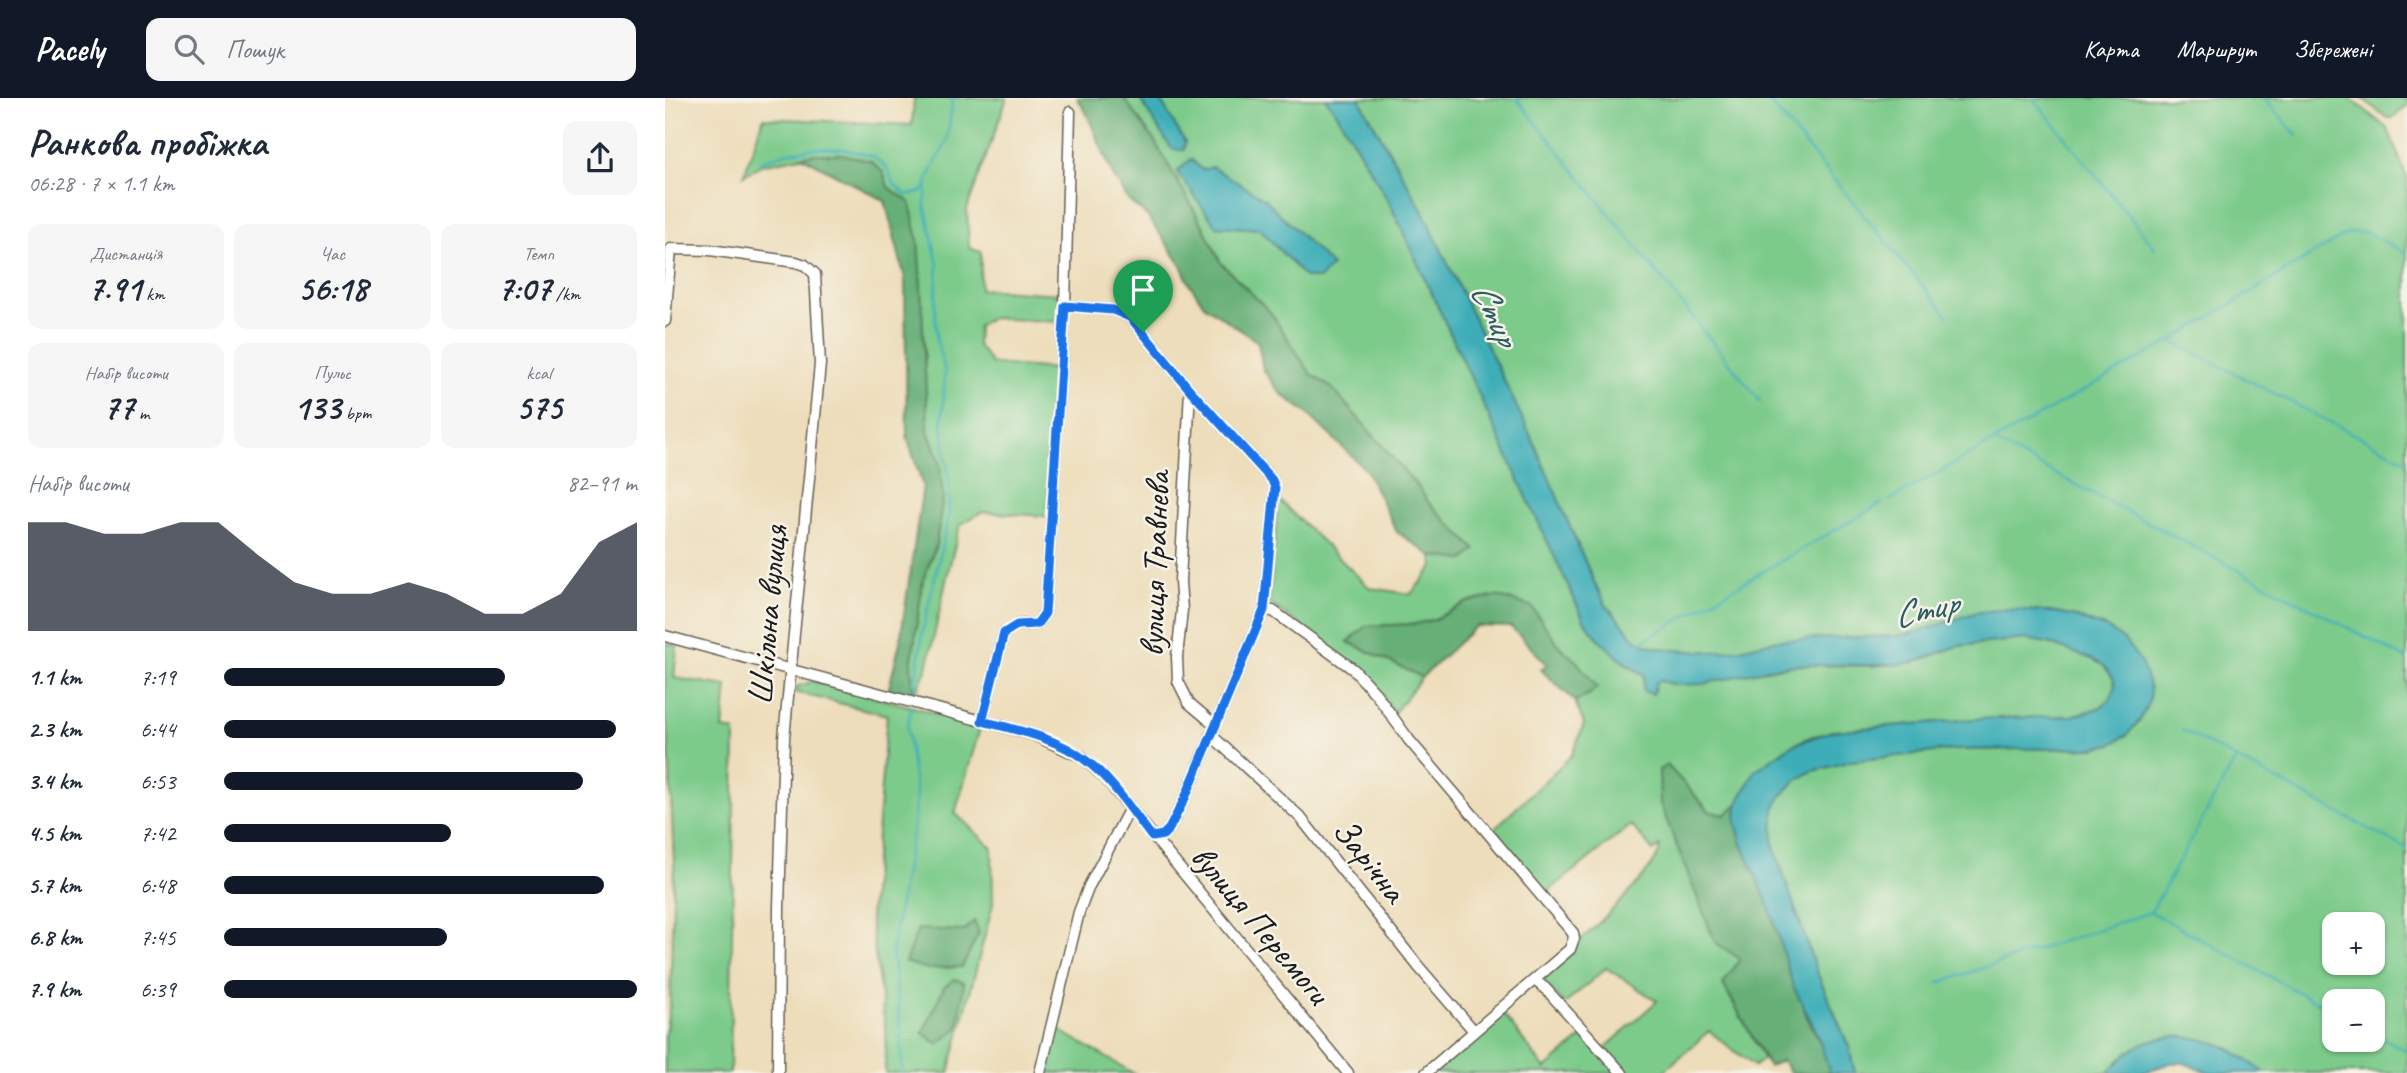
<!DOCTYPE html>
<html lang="uk">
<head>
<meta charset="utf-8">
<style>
	body { margin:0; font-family:Caveat,sans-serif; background:#f6f6f7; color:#1f2937; height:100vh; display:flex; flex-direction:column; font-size:26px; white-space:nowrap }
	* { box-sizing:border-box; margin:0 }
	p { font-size:23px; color:#747a83 }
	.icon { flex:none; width:38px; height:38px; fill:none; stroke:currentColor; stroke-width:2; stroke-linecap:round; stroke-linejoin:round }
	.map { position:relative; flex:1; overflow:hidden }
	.side { display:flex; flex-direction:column; background:#fff; width:665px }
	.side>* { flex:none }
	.controls { position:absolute; left:1657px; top:814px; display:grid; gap:14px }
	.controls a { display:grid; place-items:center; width:63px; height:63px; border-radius:14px; background:#fff; box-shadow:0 2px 5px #0004; font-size:35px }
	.pin { position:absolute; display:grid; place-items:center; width:60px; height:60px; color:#fff; margin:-72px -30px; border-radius:50% 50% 50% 0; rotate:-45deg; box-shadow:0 0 7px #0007 }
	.pin .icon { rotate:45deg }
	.round { display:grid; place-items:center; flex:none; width:74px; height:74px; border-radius:14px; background:#f6f6f7 }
	.head { display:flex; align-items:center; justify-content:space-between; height:119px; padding:0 28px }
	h1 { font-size:38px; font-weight:600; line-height:52px }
	.metrics { display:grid; grid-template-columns:repeat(3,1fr); gap:10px; height:119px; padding:7px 28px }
	.metrics div { display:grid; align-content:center; border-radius:14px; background:#f6f6f7; text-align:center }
	.metrics b { font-size:35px; font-weight:600 }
	.metrics small { font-size:19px; font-weight:400 }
	.metrics p { font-size:19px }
	.chart { height:196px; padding:14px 28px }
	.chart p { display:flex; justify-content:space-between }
	.chart svg { width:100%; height:126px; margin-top:7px; fill:#111827; opacity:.7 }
	ul { padding:0 28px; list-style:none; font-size:23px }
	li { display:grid; grid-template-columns:112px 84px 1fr; align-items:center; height:52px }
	li i { height:18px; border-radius:9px; background:#111827 }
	header { display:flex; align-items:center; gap:42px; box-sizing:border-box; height:98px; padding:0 35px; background:#111827; color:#fff }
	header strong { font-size:33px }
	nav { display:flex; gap:38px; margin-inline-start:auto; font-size:24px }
	.search { width:490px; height:63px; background:#f6f6f7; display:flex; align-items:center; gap:18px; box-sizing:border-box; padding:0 24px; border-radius:14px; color:#747a83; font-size:26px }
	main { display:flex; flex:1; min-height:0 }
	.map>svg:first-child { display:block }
	.green { fill:#7dcb8b; stroke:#4c7454; stroke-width:2; fill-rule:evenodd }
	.forest { fill:#66af77; stroke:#41664a; stroke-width:2 }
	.water { fill:#3eaeb8; stroke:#2d656a; stroke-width:2 }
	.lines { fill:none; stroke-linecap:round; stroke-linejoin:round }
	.stream { stroke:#3eaeb8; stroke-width:2.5 }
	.minor-casing { stroke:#656053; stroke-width:13 }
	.minor { stroke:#fff; stroke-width:10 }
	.route-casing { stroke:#fff; stroke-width:14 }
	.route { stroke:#1a73e8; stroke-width:9 }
	.labels { text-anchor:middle; stroke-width:5; stroke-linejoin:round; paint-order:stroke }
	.street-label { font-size:35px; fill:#1c1c1c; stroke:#f7f3e8 }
	.water-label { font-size:37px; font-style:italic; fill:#2b5e62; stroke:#f7f3e8 }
</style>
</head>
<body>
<header>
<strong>Pacely</strong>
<div class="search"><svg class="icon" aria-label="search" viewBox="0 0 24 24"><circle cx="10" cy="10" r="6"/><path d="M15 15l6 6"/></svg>Пошук</div>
<nav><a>Карта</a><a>Маршрут</a><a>Збережені</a></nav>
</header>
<main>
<section class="side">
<div class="head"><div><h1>Ранкова пробіжка</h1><p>06:28 · 7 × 1.1 km</p></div><a class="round"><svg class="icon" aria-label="share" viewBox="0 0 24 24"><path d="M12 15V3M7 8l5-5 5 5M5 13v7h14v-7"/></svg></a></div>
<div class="metrics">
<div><p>Дистанція</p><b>7.91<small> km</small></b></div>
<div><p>Час</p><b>56:18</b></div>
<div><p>Темп</p><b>7:07<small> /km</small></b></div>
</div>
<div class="metrics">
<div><p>Набір висоти</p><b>77<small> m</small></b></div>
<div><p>Пульс</p><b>133<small> bpm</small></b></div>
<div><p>kcal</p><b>575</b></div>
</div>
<div class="chart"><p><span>Набір висоти</span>82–91 m</p>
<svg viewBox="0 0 160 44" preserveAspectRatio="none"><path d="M0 44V6L10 6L20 10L30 10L40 6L50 6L60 17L70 27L80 31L90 31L100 27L110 31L120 38L130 38L140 31L150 13L160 6V44z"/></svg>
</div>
<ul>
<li><b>1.1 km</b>7:19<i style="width:68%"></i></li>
<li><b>2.3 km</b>6:44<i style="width:95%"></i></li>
<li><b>3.4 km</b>6:53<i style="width:87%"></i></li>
<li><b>4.5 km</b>7:42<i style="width:55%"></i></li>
<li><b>5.7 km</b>6:48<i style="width:92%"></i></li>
<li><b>6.8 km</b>7:45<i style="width:54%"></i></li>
<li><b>7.9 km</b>6:39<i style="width:100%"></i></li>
</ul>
</section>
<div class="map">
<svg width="1742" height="975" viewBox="0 0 1742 975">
	<rect width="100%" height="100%" fill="#f7f3e8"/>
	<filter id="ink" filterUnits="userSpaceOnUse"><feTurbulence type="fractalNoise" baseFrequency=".0143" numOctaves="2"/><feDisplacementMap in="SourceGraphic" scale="14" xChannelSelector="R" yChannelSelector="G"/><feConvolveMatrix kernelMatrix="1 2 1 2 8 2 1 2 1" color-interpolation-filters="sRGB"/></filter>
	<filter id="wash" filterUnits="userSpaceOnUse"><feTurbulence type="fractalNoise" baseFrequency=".00686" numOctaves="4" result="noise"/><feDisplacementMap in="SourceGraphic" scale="28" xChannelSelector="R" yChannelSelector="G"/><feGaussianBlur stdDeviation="1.57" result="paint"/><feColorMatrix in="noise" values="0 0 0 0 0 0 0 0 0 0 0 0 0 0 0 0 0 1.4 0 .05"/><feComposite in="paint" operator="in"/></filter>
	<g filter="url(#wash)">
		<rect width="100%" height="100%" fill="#edddba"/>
		<path class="green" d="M249 0H342L302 111 304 150 316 154 315 191 395 196 394 224 327 220 313 228 312 246 327 266 392 271 382 418 317 414 295 427 283 474 262 570 248 600 246 568 258 482 271 447 274 360 263 334 255 171 245 105 223 89 218 74 151 56 96 67 79 77 98 20 247 27Z
			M459 0H474L506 49 520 44 494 0H660L671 14 724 104 920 524 931 538 960 566 991 584 996 583 1013 587 1130 567 1207 568 1250 564 1293 548 1360 541 1383 545 1427 561 1438 567 1449 581 1450 591 1445 601 1436 609 1406 618 1310 621 1186 631 1147 638 1125 648 1090 673 1072 707 1060 717 1045 714 1002 667 995 672V705L1050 843 1076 861 1058 886 1099 961 1089 968 1044 933 997 975H963L940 950 992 903 941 870 900 906 875 882 908 854 912 846C930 828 996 769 995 748L988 753 966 727 881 795 828 732 907 657 919 626 910 603 925 596 912 564 895 549 866 508 803 504 768 522 750 526 701 528 683 544 757 579 729 615 711 587 664 548 604 505 613 401 705 490 746 496 768 469 767 458 799 462 810 452 763 404 753 389 667 290 646 276 605 214 556 165 537 126 490 44ZM526 61 537 72 600 101 666 168 640 179 595 131 551 128Z
			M694 0H1685L1723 31 1742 80V975H1600L1562 948 1463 953 1443 975H1190L1184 949 1151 872 1108 746 1109 710 1117 697 1129 684 1145 674 1186 663 1287 652 1428 650 1447 646 1459 542 1442 530 1426 524 1380 513 1232 538 1113 542 1076 551 1048 554 1010 552 988 549 972 543 941 507 928 482 869 345 756 110ZM1670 826H1708V864H1670ZM1670 903H1708V942H1670Z
			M1697 0H1742V8L1727 20H1722Z
			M0 545 12 548 9 580 62 588 58 631 70 633 65 975H0V936L5 907 9 765 3 629 0 624Z
			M148 583 316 627 290 715 327 750 328 806 284 975H220L221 935 205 820 222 617 130 594 131 589Z
			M837 914 880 971 919 938 953 975H771L770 973Z
			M389 929 468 975H378Z"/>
		<path class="forest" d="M412 0H459L490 44 537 126 556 165 605 214 646 276 667 290 753 389 763 404 811 452 799 462 767 458 732 434 701 372 642 315 615 295 598 271 593 244 539 207 524 185 515 165 483 119 463 102 448 77 421 14Z
			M151 56H177L206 63 218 74 223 89 245 104 253 142 255 171 263 334 274 360 278 398 271 447 258 482 246 568 248 600 223 594 235 544 258 388 242 339 240 180 220 103 136 58Z
			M831 498 866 508 895 549 912 564 932 589 925 596 910 603 876 572 882 566 846 529 811 528 757 579 683 544 701 528 750 526 768 522 803 504Z
			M1002 667 1045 714 1060 717 1072 707 1071 725 1077 746 1104 808 1142 919 1160 954 1165 975H1126L1117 962 1104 969 1058 886 1075 861 1050 844 995 705 994 672Z
			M309 823 314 835 297 869 262 871 240 864 253 831 299 833Z
			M290 881 299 885 293 930 273 946 258 935 279 889Z"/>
		<path class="water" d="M474 0H494L520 44 519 51 514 52 506 50Z
			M660 0H694L756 110 869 345 928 482 941 507 972 543 988 549 1010 552 1048 554 1075 551 1113 542 1232 538 1256 533 1309 515 1337 511 1380 513 1407 518 1442 530 1459 542 1476 564 1485 590 1484 603 1475 622 1462 637 1447 646 1428 650 1287 652 1186 663 1145 674 1129 684 1117 697 1109 710 1108 746 1151 872 1184 949 1190 975H1165L1152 935 1128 888 1104 808 1077 746 1071 725 1072 707 1090 673 1125 648 1167 633 1310 621 1406 618 1423 614 1436 609 1445 601 1450 591 1449 581 1438 567 1427 561 1383 545 1360 541 1293 548 1250 564 1227 567H1130L1107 570 1039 586 1013 587 996 583 991 584 988 596 978 593 979 576C955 563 937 546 920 524L724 104 671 14Z
			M526 61 537 72 547 69 600 101 667 168 654 181 640 179 595 131 551 128 512 74Z
			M1510 938C1555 941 1565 950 1600 975H1545L1519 965H1505L1477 975H1443C1466 950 1476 941 1510 938Z"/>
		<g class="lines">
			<path class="stream" d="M851 0 1095 303
				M1101 0 1283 218
				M1368 0 1490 150
				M1598 0 1632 37
				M95 64 120 55 151 50 178 51 208 58 223 71 228 85 241 97 256 94 262 89
				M1506 243 1742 363
				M1330 344 1742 561
				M1225 402 1506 243 1683 135 1701 134 1742 156
				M974 545 1217 405
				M248 600 258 531 284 416V385L277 327 280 274 272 244 270 209 273 167 260 107 263 80 282 43 288 0
				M1517 632 1742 751
				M1486 814 1670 914
				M1273 885 1486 814 1571 661
				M1708 935 1742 953
				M237 975 235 929 227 851 248 728 251 696 242 629 247 608"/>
		</g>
	</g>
	<g filter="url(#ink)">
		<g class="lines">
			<defs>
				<path id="minor" d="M400 208 448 212 465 219 525 292 607 382 610 391 599 512 520 700 504 731 498 737 487 739
					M0 223 6 151 45 152 131 164 140 167 150 176 155 266 119 640 114 809 113 975
					M525 292 515 483 517 512 512 559 513 583 524 605 550 627
					M599 512 608 513 688 571 711 596 744 642 908 835 909 840 905 851 761 975
					M0 538 369 637 417 659 441 681 683 975
					M317 623 339 535 352 527 372 526 380 515 400 208 405 14
					M546 637 635 719 753 868 809 933
					M869 882 880 890 957 975
					M375 975 414 814 424 788 465 710"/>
			</defs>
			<use href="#minor" class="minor-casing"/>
			<use href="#minor" class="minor"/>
		</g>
	</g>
	<g class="lines" filter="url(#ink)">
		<defs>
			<path id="route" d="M400 208 448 212 465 219 525 292 607 382 610 390 599 512 520 700 504 731 498 737 487 739C466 712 447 681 419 661 390 639 351 632 317 623L339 535 352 527 372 526 380 515Z"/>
		</defs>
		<use href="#route" class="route-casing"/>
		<use href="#route" class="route"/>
	</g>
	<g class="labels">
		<g class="street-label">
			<text transform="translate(489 466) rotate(-88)" y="12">вулиця Травнева</text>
			<text transform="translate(102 517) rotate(-85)" y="12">Шкільна вулиця</text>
			<text transform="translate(705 762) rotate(52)" y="12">Зарічна</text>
			<text transform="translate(596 826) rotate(50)" y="12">вулиця Перемоги</text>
		</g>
		<g class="water-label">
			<text transform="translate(831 215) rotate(65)" y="13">Стир</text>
			<text transform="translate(1260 510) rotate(-12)" y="13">Стир</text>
		</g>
	</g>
</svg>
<div class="controls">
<a>+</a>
<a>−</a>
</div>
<div class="pin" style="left:478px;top:234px;background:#1e9e55"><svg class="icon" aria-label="arrive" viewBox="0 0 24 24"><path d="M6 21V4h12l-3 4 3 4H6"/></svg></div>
</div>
</main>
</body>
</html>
